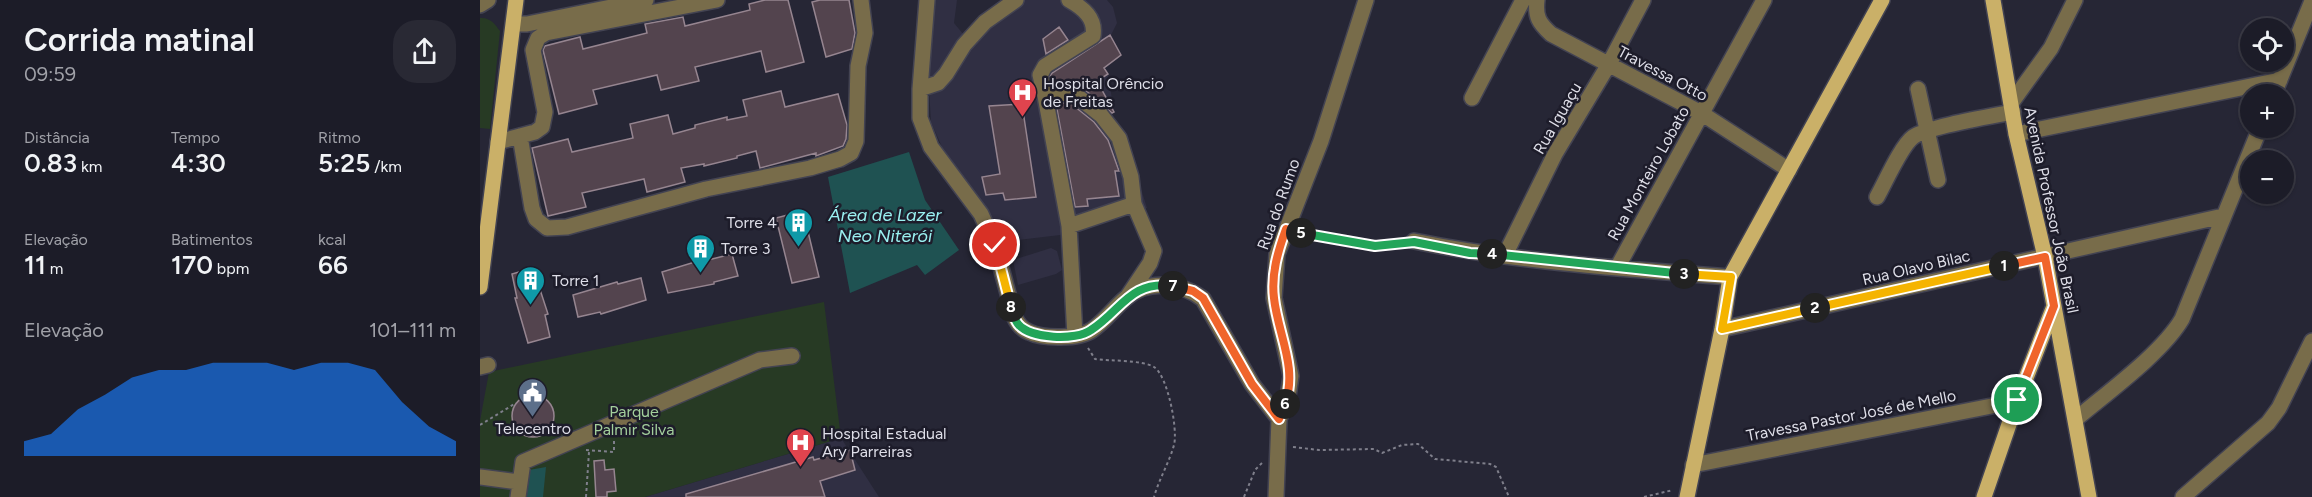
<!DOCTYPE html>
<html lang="pt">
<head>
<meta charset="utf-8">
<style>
	body { margin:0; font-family:Figtree,sans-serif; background:#292934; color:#f1f3f6; height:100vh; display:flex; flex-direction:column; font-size:22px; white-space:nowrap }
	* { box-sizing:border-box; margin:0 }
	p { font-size:20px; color:#a0a1a8 }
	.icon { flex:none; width:33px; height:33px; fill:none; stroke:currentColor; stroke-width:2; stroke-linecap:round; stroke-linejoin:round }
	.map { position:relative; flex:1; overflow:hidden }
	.sheet { display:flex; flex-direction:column; background:#1c1c28; width:480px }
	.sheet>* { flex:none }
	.tools { position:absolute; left:1760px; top:18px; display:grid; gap:12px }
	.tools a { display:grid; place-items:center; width:54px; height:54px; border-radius:50%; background:#1c1c28; box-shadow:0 2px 4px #0004,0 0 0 2px #3a3a45; font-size:30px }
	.pin { position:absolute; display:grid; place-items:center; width:51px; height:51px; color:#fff; margin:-26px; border:3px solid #fff; border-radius:50%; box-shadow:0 2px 6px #0007 }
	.km { position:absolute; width:30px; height:30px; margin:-15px; border-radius:50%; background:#222; color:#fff; font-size:16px; line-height:30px; text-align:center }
	.round { display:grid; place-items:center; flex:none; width:63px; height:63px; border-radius:24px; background:#292934 }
	.headline { display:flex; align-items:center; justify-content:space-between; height:102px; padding:0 24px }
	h1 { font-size:33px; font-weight:600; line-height:45px }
	.figures { display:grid; grid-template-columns:repeat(3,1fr); gap:9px; height:102px; padding:6px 24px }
	.figures div { display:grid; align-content:center }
	.figures b { font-size:26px; font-weight:600 }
	.figures small { font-size:16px; font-weight:400 }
	.figures p { font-size:16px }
	.chart { height:168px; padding:12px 24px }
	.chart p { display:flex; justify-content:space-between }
	.chart svg { width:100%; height:108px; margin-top:6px; fill:#1a73e8; opacity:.7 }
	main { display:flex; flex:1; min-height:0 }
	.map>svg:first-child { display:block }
	.built { fill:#302f43 }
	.green { fill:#273a24 }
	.water { fill:#1f5252 }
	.building { fill:#53444e; stroke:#968590; stroke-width:1.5 }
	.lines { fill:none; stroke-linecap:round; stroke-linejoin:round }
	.minor-casing { stroke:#434352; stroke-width:18 }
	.major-casing { stroke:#434352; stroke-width:18 }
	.path { stroke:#7f7f8b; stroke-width:2; stroke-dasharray:3 3; stroke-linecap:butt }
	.minor { stroke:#786c4a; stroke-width:15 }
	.major { stroke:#cab068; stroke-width:15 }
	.split-1-casing { stroke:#fff; stroke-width:12 }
	.split-2-casing { stroke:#fff; stroke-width:12 }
	.split-3-casing { stroke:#fff; stroke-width:12 }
	.split-4-casing { stroke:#fff; stroke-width:12 }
	.split-5-casing { stroke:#fff; stroke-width:12 }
	.split-6-casing { stroke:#fff; stroke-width:12 }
	.split-7-casing { stroke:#fff; stroke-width:12 }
	.split-8-casing { stroke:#fff; stroke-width:12 }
	.split-9-casing { stroke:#fff; stroke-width:12 }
	.split-1 { stroke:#f0652b; stroke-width:8 }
	.split-2 { stroke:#f5b400; stroke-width:8 }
	.split-3 { stroke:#f5b400; stroke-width:8 }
	.split-4 { stroke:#22a559; stroke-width:8 }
	.split-5 { stroke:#22a559; stroke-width:8 }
	.split-6 { stroke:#f0652b; stroke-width:8 }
	.split-7 { stroke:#f0652b; stroke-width:8 }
	.split-8 { stroke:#22a559; stroke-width:8 }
	.split-9 { stroke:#f5b400; stroke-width:8 }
	.labels { text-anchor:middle; stroke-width:5; stroke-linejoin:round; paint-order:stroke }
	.street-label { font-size:16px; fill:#dedee8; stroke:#1d1c2a }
	.poi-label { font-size:16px; fill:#dedee8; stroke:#1d1c2a; text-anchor:start }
	.park-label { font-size:16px; fill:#a3cf9c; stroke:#1d1c2a }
	.water-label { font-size:18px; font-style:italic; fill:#9af1f1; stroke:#1d1c2a }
</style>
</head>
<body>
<main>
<section class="sheet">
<div class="headline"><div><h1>Corrida matinal</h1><p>09:59</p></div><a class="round"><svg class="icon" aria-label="share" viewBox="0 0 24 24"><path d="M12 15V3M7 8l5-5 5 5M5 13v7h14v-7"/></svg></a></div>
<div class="figures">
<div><p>Distância</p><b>0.83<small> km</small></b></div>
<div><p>Tempo</p><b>4:30</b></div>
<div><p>Ritmo</p><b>5:25<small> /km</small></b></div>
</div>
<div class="figures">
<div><p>Elevação</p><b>11<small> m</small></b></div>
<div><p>Batimentos</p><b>170<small> bpm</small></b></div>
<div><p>kcal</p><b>66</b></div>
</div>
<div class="chart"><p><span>Elevação</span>101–111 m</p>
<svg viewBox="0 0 160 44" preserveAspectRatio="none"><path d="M0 44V38L10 35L20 25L30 19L40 12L50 9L60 9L70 6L80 6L90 6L100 9L110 6L120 6L130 9L140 22L150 32L160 38V44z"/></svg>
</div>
</section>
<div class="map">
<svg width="1832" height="497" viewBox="0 0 1832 497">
	<rect width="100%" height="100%" fill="#262635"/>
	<path class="built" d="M453 0H477L474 23 483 34 500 16 525 0H627L633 7 637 23 631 35 641 55 624 68 628 74 634 112 631 114 651 157 667 208 580 235 521 242 504 206 462 147 451 122 448 73Z
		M571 248 577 251 582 270 576 274 538 285 533 260Z
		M361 438 399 497H165Z"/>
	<path class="green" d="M0 18C10 17 15 24 20 31L10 129 0 128Z
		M344 302 361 438 165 497H0V421L9 372Z"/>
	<path class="water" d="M429 152 445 200 479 250 445 275 437 265 370 293 348 177Z
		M66 467 63 497H46L49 470Z"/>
	<path class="building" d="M285 0H308L324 62 286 72 281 51 215 67 219 81 181 90 177 75 113 90 117 104 79 114 63 50 65 46 100 37 103 49 167 33 165 24 203 17 205 26 270 10 269 4Z
		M340 0H369L375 33 372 49 346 57 332 2Z
		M579 27 588 40 566 54 563 39Z
		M630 35 641 55 624 68 628 74 617 81 634 112 632 113 598 84 591 82 572 85 570 76 572 73Z
		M301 91 305 107 358 94 367 125 366 139 363 146 336 156V153L280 168 276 151 257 156V158L224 166V164L201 168 205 182 167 192 164 179 102 193 106 207 68 216 52 148 88 139 92 152 153 138 150 124 188 115 193 134 215 128V125L247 117V120L267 116 263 100Z
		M589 102 614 122 628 140 639 171H635L639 196 607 199 608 206 595 207 576 104Z
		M542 104 556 197 525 200 523 193 506 195 502 177 520 174 509 106Z
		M323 211 339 277 312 283 296 218Z
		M252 254 258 276 234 282V284L188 293 182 272 228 258V260Z
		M53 268 68 314 65 315 70 337 48 343 35 298H37L32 274Z
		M161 278 166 300 121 314 120 312 98 317 93 295 137 282 138 284Z
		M32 416a21 21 0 1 1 42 0a21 21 0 1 1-42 0Z
		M370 450 375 470 340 481 345 497H206V494L333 457 334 460Z
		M124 460 125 470 134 469 136 491 127 492V497H116L114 461Z"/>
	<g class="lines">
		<defs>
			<path id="minor" d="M447 0 440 89V118L451 147 501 214 515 245 534 316C537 323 541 329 549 332 563 339 599 339 612 330 625 321 634 308 646 298 667 279 702 283 723 299L772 384 799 419
				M589 0C603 8 616 18 613 36L565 66 560 75 565 96 592 92 621 115 639 138 651 177 654 204 674 251 670 263 648 296
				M1057 0C1055 17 1059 23 1071 34L1221 113 1309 170
				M0 5 8 0
				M35 24H47L166 0
				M440 89 458 83 466 74 484 45 505 22 536 0
				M1438 89 1458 180
				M1794 94 1832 1
				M565 96 589 226 595 336
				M992 98 1043 0
				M1532 102 1571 48 1595 0
				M1536 134 1800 80
				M40 136 52 208 56 219 67 228 87 227 226 189 330 168 360 159 371 153 376 141 378 66 385 33 381 0
				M18 142 55 132 62 127 65 112 53 50 58 38 66 33 237 0
				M1397 197C1405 183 1421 146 1433 137 1446 127 1513 116 1533 112
				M589 226 654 204
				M934 241C1038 262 1145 269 1250 277
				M1025 255 1075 154 1129 64 1163 0
				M1137 268 1284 0
				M1242 329 1743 216
				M0 367 8 365
				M1596 419C1628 392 1682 353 1702 319L1780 128
				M1213 465 1537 401
				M0 477 39 482
				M38 497 43 462 280 360 312 356
				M796 497 799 419 808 396 811 376 794 298 797 254 841 141 886 0
				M1703 497 1788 423 1799 408 1832 341"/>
			<path id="major" d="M1513 0 1536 134 1565 257 1609 497
				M0 287 36 0
				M1207 497 1242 329 1250 277 1402 0
				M1504 497 1537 401 1574 306"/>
		</defs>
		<use href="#minor" class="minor-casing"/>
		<use href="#major" class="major-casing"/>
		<path class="path" d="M819 232 895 246 920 243
			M608 348 615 359C629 361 663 360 674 367 688 376 698 430 694 445 689 463 679 479 674 497
			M0 425 36 403
			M813 447 839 450 894 449 902 453 922 445 938 444 955 459 1010 464 1016 467 1029 497
			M106 450 134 452V438
			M106 497 109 452
			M764 497 775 470 784 461
			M1164 497 1193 490"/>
		<use href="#minor" class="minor"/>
		<use href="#major" class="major"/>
	</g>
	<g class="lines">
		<defs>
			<path id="split-1" d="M1524 266 1565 257 1574 306 1537 400"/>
			<path id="split-2" d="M1335 308 1524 266"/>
			<path id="split-3" d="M1204 274 1251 277 1242 329 1335 308"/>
			<path id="split-4" d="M1012 254 1204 274"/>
			<path id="split-5" d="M821 233 895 246 934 242 990 253 1012 254"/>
			<path id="split-6" d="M805 404C818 367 798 335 794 298 791 274 798 251 806 229L821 233"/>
			<path id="split-7" d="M693 286 713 291 723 298 772 384 799 419 805 404"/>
			<path id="split-8" d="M531 307C533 312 534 319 538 324 550 339 596 341 611 330 641 311 650 280 693 286"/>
			<path id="split-9" d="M515 245 531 307"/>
		</defs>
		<use href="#split-1" class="split-1-casing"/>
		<use href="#split-2" class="split-2-casing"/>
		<use href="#split-3" class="split-3-casing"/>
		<use href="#split-4" class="split-4-casing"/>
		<use href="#split-5" class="split-5-casing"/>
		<use href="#split-6" class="split-6-casing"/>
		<use href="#split-7" class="split-7-casing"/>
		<use href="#split-8" class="split-8-casing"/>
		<use href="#split-9" class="split-9-casing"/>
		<use href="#split-1" class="split-1"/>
		<use href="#split-2" class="split-2"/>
		<use href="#split-3" class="split-3"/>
		<use href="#split-4" class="split-4"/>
		<use href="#split-5" class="split-5"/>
		<use href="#split-6" class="split-6"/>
		<use href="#split-7" class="split-7"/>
		<use href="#split-8" class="split-8"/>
		<use href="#split-9" class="split-9"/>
	</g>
	<defs>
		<symbol id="hospital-pin" viewBox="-11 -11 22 30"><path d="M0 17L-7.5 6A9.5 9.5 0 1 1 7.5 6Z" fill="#e0444e" stroke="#1d1c2a"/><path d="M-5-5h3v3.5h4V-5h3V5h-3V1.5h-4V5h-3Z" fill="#fff"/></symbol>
		<symbol id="building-pin" viewBox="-11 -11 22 30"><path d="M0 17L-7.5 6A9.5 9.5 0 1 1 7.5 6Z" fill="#0f9aa8" stroke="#1d1c2a"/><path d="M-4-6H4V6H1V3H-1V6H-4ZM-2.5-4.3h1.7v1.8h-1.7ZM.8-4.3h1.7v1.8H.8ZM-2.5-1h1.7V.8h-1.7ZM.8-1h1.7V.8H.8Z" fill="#fff"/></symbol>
		<symbol id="civic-pin" viewBox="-11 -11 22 30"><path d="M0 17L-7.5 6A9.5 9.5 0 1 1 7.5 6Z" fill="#5c6f8a" stroke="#1d1c2a"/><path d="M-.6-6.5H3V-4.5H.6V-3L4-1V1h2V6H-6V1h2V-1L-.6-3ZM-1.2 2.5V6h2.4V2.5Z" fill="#fff"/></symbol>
	</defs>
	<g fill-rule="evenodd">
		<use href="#hospital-pin" x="526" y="76" width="33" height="45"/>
		<use href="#building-pin" x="302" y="206" width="33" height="45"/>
		<use href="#building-pin" x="204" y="232" width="33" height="45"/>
		<use href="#building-pin" x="34" y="264" width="33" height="45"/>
		<use href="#civic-pin" x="36" y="376" width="33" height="45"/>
		<use href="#hospital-pin" x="304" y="426" width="33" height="45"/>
	</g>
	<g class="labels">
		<g class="street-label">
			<text transform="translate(1183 73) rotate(28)" y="6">Travessa Otto</text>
			<text transform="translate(1077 118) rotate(-60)" y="6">Rua Iguaçu</text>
			<text transform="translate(1168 173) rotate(-61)" y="6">Rua Monteiro Lobato</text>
			<text transform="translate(798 204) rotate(-70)" y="6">Rua do Rumo</text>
			<text transform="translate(1572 210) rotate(78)" y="6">Avenida Professor João Brasil</text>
			<text transform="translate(1436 267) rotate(-13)" y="6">Rua Olavo Bilac</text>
			<text transform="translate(1371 415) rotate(-11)" y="6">Travessa Pastor José de Mello</text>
		</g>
		<g class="poi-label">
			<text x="563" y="89">Hospital Orêncio<tspan x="563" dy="18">de Freitas</tspan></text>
			<text x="297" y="228" text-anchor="end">Torre 4</text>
			<text x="241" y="254">Torre 3</text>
			<text x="72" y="286">Torre 1</text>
			<text x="53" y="434" text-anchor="middle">Telecentro</text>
			<text x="342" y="439">Hospital Estadual<tspan x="342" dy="18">Ary Parreiras</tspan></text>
		</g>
		<g class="park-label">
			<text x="154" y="417">Parque<tspan x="154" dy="18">Palmir Silva</tspan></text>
		</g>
		<g class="water-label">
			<text x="405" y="221">Área de Lazer<tspan x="405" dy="21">Neo Niterói</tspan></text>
		</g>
	</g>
</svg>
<div class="tools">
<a><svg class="icon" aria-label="locate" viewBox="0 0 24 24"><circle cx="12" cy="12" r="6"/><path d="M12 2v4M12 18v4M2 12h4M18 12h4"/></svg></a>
<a>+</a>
<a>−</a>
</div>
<div class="pin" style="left:1537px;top:400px;background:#1e9e55"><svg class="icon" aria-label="arrive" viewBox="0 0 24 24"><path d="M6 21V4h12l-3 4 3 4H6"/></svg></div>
<div class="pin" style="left:515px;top:245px;background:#d93025"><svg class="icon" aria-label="check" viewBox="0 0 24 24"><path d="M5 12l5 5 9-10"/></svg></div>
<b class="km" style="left:1524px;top:266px">1</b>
<b class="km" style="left:1335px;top:308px">2</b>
<b class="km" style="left:1204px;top:274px">3</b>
<b class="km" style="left:1012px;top:254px">4</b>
<b class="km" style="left:821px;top:233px">5</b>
<b class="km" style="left:805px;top:404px">6</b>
<b class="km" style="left:693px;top:286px">7</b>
<b class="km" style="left:531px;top:307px">8</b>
</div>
</main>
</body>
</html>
